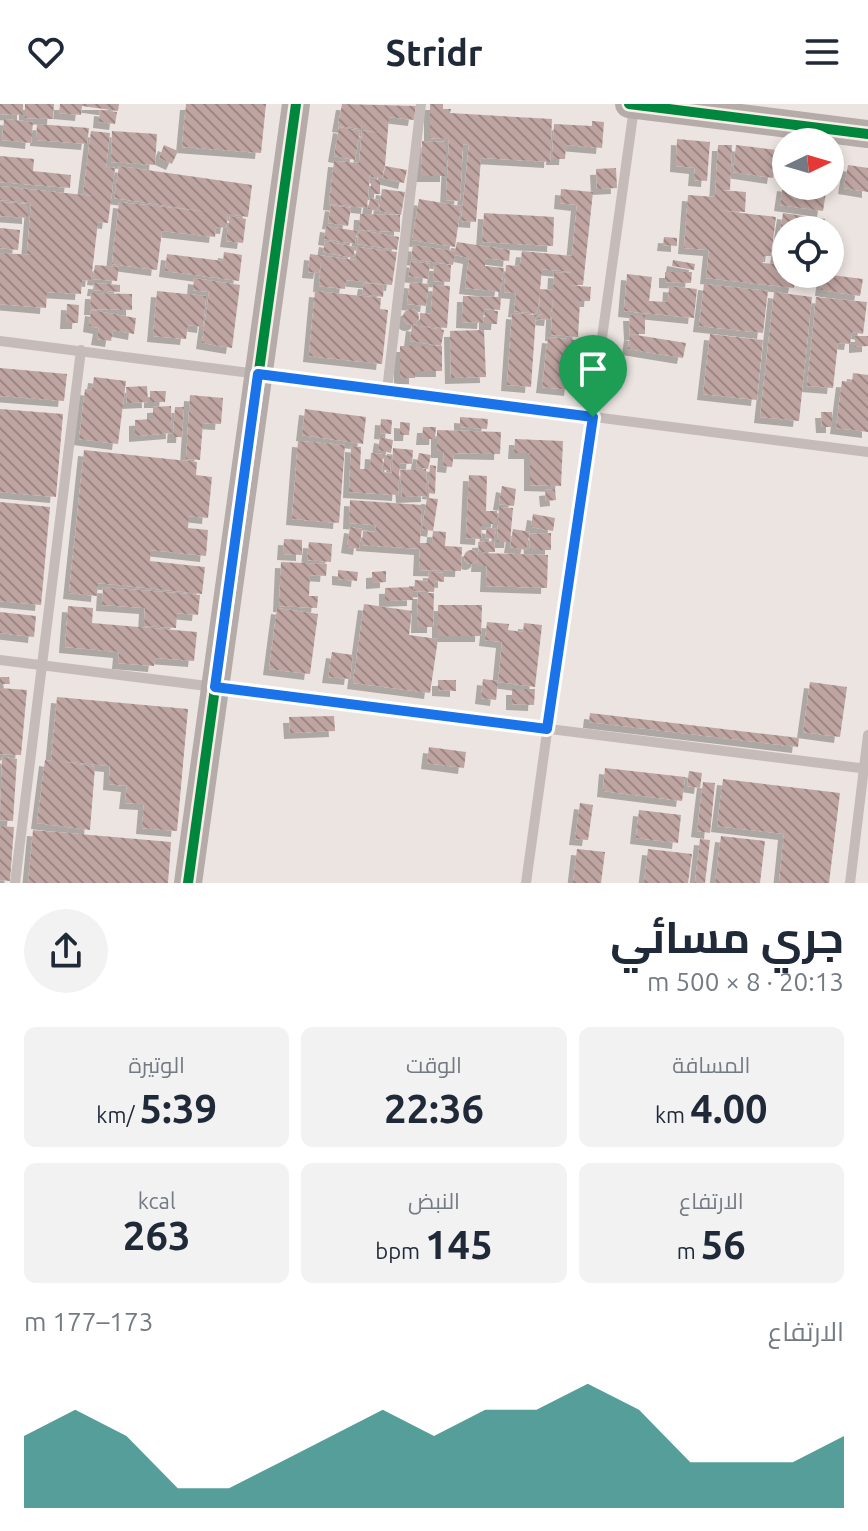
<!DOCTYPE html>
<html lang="ar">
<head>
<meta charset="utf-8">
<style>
	body { margin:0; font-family:Ubuntu,Cairo,sans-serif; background:#f2f2f3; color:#1f2937; direction:rtl; height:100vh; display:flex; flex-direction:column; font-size:30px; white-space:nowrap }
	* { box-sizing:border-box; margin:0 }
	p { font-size:26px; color:#747a83 }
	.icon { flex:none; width:44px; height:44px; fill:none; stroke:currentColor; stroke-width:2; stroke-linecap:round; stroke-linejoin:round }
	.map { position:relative; height:779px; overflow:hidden; direction:ltr }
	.panel { display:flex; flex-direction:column; background:#fff; flex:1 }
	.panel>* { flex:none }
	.needle { width:52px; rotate:85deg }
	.fabs { position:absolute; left:772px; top:24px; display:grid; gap:16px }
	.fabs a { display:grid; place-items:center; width:72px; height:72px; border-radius:50%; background:#fff; box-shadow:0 4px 12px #0003; font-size:40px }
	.pin { position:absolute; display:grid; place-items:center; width:68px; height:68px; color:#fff; margin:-82px -34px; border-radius:50% 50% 50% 0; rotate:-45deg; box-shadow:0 0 8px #0007 }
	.pin .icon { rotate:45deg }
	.round { display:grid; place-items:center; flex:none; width:84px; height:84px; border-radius:42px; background:#f2f2f3 }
	.headline { display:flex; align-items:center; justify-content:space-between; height:136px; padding:0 24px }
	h1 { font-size:44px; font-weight:700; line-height:60px }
	.stats { display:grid; grid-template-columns:repeat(3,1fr); gap:12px; height:136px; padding:8px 24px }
	.stats div { display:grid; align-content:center; border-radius:12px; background:#f2f2f3; text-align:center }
	.stats b { font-size:40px; font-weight:700 }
	.stats small { font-size:22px; font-weight:400 }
	.stats p { font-size:22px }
	.chart { height:224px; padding:16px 24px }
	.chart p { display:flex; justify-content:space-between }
	.chart svg { width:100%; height:144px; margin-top:8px; fill:#0f766e; opacity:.7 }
	header { display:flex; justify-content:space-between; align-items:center; height:104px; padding:0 24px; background:#fff; font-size:36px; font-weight:700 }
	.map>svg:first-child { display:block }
	.building { fill:url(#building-back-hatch); fill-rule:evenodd; filter:url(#shadow) }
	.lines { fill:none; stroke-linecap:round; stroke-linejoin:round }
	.lane { stroke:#c5bcb9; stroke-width:10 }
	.secondary { stroke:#b5acaa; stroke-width:28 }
	.cycleway-casing { stroke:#f8ede7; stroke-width:15 }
	.cycleway { stroke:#00873e; stroke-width:10 }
	.route-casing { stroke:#fff; stroke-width:16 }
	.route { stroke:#1a73e8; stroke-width:10 }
</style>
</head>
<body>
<header><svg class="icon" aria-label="menu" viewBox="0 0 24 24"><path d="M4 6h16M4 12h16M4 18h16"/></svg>Stridr<svg class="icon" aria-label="heart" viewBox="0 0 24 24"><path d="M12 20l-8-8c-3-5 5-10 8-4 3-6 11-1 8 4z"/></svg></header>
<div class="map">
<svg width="868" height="779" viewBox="0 0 868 779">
	<defs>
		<pattern id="building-back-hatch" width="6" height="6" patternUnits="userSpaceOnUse" patternTransform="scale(2)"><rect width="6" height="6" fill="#bfa5a2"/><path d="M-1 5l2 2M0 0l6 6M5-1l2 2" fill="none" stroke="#9c8684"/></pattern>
		<filter id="shadow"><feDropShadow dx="-6" dy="6" stdDeviation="0" flood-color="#0004"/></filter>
	</defs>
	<rect width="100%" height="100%" fill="#ece4e0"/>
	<path class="building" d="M0 0H23V11L0 10Z
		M25 0H54L53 15 25 14Z
		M60 0H119L118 7 82 2 81 11 59 9Z
		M186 0H266L261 49 182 43Z
		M342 0 416 2 414 16 389 13 385 61 382 74 371 73 370 69 367 104 329 100 334 57 359 59 362 27 383 29 362 26V20L361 25 338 22Z
		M430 0H443V5H451L450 9 552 15 550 58 481 54 476 118 461 117 469 41 463 40 460 97 446 96 449 35 430 34Z
		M100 6 117 8 115 20 99 18Z
		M4 15 33 18 31 39 2 36Z
		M592 17 604 18 602 44 566 41 565 55H552L554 20 592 22Z
		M37 20 89 24 87 40 36 36Z
		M339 23 360 27 355 56 334 52Z
		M91 27 110 29 106 63 115 64 108 119 98 118 91 177 82 176 81 190 47 188 46 204 0 200V149L35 151 27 150 31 99 0 96V82L93 92 83 89Z
		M112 27 157 30 155 61 111 58Z
		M677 35 710 38 707 77 694 76 695 64 676 62Z
		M422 37 446 38V72H421Z
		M164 41 178 47 172 60 159 54Z
		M718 41H732L730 86H721L746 88 745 108 717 106 776 113 771 152H764L763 159 786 161V170H796L794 184 706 174 709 146 684 144 688 91 715 93Z
		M736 41 777 46 773 74 733 68Z
		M0 52 34 55 33 67 71 71 70 84 0 78Z
		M848 61 868 64V88L844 84Z
		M119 62 252 81 248 113 228 110 226 124 216 123 215 133 162 127 157 166 112 160 119 98 208 108 114 94Z
		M385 62 407 66 404 79 383 74Z
		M616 64 617 84 597 85 596 65Z
		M371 76H380V90H371Z
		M783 81 826 88 823 107 780 101Z
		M382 85 405 88 401 111 379 107Z
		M561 85 593 88 583 181H568L591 183 590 197H580L578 233 551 231 553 193 550 216 538 215 539 211 544 210H539L540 189 537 210 514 207 516 189 504 188 506 161 520 162 522 147 572 152 577 101 560 99ZM542 165 572 168V169L554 168 553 186 540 185Z
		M370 94 379 96 377 107 368 105Z
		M419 95 461 102 455 143 412 136Z
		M0 98 28 100V114L0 112Z
		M331 101 351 104 348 122 328 119Z
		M484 109 554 113 553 142 482 138Z
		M783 109 825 115 823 126H786V157L776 155Z
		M360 110 400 111V128L359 126Z
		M230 112 246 115 243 139 226 137Z
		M326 122 357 127 355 140 324 135Z
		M0 124 20 126 18 146 0 144Z
		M359 126 399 133 397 146 357 140Z
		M664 133 677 134V142L663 141Z
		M325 137 355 143 353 154 323 148Z
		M457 138 510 146 509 157 485 154V162L504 164 500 188 465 184 469 154 455 151 453 161 411 155 413 141 455 147Z
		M357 143 397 148 392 181 346 176 345 185 319 182 321 159 319 169 308 168 310 150 355 156Z
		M224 148 242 151 239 177 165 167 167 150 223 157Z
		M673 156 695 160 694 166 672 162Z
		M411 157 430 160 428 175 408 172Z
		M95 161 119 163 117 177 93 175Z
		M434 161H451L450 178 433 177Z
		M665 168H692L691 179 665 178Z
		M627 170 652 173 649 197 668 198 669 182 697 185 694 214 624 207Z
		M823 170 863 175 860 192 821 186Z
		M194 174 240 181 232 244 202 239 209 188 193 186Z
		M410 178 429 180 426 202 407 200Z
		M94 179 120 181V188L93 186Z
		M364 179 384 181 383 193 362 190Z
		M704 180 768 187 763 229 699 222Z
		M433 181 450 182 447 224 420 222V209L431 210Z
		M157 187 206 192 203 223 188 221 186 235 153 232Z
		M315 187 381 194 380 205 388 206 382 260 309 252Z
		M774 188 812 193 799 317 760 313Z
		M91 189 132 190V206L90 205Z
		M463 192 501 193 500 206 484 205 483 219 462 218Z
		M816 193 867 198 863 230 852 228 850 240 838 239 833 284 807 282Z
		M67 200 79 201 78 219H66Z
		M403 213a8 8 0 1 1 16 0a8 8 0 1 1-16 0Z
		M91 206 136 214 134 230 113 226 111 237 97 235 99 224 89 222Z
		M485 207H498L497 220H485Z
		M512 209 536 211 531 283 507 281Z
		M629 211H645V230H630Z
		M412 221 444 226 441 242 410 237Z
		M484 226 486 273 451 274 450 227Z
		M630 230 686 239 683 254 628 245Z
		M710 230 763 236 757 296 703 290Z
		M855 232H868V242L855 243Z
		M548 233 576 236 570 286 542 283Z
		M400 242H442V267H415V274H400Z
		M0 264 67 270 64 297 0 292Z
		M853 269 868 271V328L836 324 842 277 852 278Z
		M94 273 126 277 118 340 79 335 85 285 92 286Z
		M147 282 148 298 127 299 126 283Z
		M150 287H166L165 298H150Z
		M190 291 223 294 221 320 203 319 200 356 186 355Z
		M171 302 172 329 135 332V316L153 315V303Z
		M175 303H184L182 333H173Z
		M0 305 63 310 56 393 0 388Z
		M305 305 366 313 363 340 302 331Z
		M821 308H832V323H822Z
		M460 313 488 315 487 325 460 323Z
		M381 315 392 316 391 330 380 329Z
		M400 318 410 319 409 331H400Z
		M423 323H436L435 335H422Z
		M437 326 501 328 500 350 454 349 452 363 443 362 444 348H437Z
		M380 333 393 336 391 349 378 346Z
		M515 335 563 337 561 382 530 381V349H514Z
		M298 337 345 341 339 419 292 415Z
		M351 342 361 343 360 365H370L371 349 383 350 382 368 392 369 393 344 413 346 412 360 400 359 398 391 349 388Z
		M84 346 197 358 196 371 212 373 208 414 189 412 188 424 208 426 206 452 151 446 150 457 205 463 202 490 98 479 97 492 69 489Z
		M419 349 431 351 428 365 416 363Z
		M384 351 391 352 390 367 384 366Z
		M430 361 436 362 435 390 428 389Z
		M426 365 427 392 402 393 400 366Z
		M469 371 487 372 486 407H497V420H482L481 435 466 434Z
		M502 382 516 385 514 402 499 400Z
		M555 385 556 396 546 397 545 386Z
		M427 394 438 395 433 427 422 425Z
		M350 396 422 401 420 439H432L433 427 446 428 445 442 462 443 461 467 419 466 420 445 362 441 363 427 375 428 376 421 349 419Z
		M0 398 50 403 41 501 0 497Z
		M499 403 513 404 510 438H497Z
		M533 410 555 414 553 427 531 423Z
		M350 423 362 425 359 445 347 443Z
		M487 423 496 425 494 435 485 434Z
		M513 425 530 428 526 446 510 443Z
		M551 429V446H530L529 430Z
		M284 435 302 436V451L283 450Z
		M494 437 495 448H479L478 438Z
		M309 438 332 440 331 458 307 456Z
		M464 453a7 7 0 1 1 14 0a7 7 0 1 1-14 0Z
		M478 449 548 451 547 484 486 482 487 462H477Z
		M281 458 327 460 326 472 310 471 309 492H318L317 504 279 502Z
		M338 466 358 468 357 477 338 475Z
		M386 467V478L372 479V468Z
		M429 468 444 469V478L435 477 434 488 414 487 415 476 428 477Z
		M103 483 200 491 198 511 177 509 176 524 144 522 145 504 102 501Z
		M413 483V496L385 497V484Z
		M418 489H434L433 523H417Z
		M364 500 412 507 409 531 438 535 430 589 353 579Z
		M438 501H482L481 532H438Z
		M68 502 93 504 92 519 197 528 194 557 155 554 154 562 118 559 119 548 65 543Z
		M277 504 318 510 310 570 269 565Z
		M0 508 36 512 34 533 0 529Z
		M487 518 509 520 508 526 523 528 524 519 542 521 535 583 498 578 502 538 485 536Z
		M332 548 353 551 350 575 328 573Z
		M0 573H9L10 580H0Z
		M483 575 498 577 496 596 481 594Z
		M438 576H456V587L438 586Z
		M810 578 847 583 840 633 803 628Z
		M0 584 27 586 21 651 0 650Z
		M512 585H535L534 601 512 600Z
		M57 593 188 605 177 727 142 724 144 700 125 699 127 682 109 680 110 662 60 657 95 663 90 726 37 719 45 656 51 657Z
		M590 609 799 634 798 643 589 618Z
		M334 612 335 627 290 629 289 613Z
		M429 643 466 648 464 664 427 659Z
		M2 653 17 655 13 717 0 716Z
		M605 664 685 673 682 697 603 687Z
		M689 667 702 669 700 684 687 682Z
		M723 675 840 689 829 779H779L784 730 717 722Z
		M703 678 715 679 710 729 697 727Z
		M580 699 593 701 588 736 575 735Z
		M639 706 681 711 678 739 636 734Z
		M0 722 14 723 10 777 0 776Z
		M33 726 171 738 168 779H28Z
		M721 732 765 737 760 779H715Z
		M700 735 710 736 705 779H695Z
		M577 745 605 748 601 779H573Z
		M648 745 692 750 688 779H644Z"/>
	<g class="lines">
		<path class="lane" d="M0 237 868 348
			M387 286 421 0
			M0 556 868 665
			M15 779 81 246
			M526 779 634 4
			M850 779 868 631"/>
		<path class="secondary" d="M629 0 868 30
			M188 779 296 0"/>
		<defs>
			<path id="cycleway" d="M629 0 868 30
				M188 779 296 0"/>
		</defs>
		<use href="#cycleway" class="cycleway-casing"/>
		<use href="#cycleway" class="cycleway"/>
	</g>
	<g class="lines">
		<defs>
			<path id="route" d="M258 270 593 313 547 625 215 583Z"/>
		</defs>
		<use href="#route" class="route-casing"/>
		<use href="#route" class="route"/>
	</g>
</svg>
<div class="fabs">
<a><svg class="needle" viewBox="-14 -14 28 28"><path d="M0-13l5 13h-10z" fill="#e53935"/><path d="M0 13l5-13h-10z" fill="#747a83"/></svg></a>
<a><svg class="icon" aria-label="locate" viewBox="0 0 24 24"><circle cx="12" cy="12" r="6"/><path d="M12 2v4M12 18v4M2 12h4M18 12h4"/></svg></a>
</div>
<div class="pin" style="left:593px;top:313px;background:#1e9e55"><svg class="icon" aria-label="arrive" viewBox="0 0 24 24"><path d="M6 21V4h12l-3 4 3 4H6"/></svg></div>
</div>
<section class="panel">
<div class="headline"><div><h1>جري مسائي</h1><p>20:13 · 8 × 500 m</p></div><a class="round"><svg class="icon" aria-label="share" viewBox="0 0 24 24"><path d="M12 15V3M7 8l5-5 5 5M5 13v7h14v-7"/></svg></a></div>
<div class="stats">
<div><p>المسافة</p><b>4.00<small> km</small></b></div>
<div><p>الوقت</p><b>22:36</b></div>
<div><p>الوتيرة</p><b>5:39<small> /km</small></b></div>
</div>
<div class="stats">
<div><p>الارتفاع</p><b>56<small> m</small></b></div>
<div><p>النبض</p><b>145<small> bpm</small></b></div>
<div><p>kcal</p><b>263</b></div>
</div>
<div class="chart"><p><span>الارتفاع</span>173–177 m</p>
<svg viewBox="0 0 160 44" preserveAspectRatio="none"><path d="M0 44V22L10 14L20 22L30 38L40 38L50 30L60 22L70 14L80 22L90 14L100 14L110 6L120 14L130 30L140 30L150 30L160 22V44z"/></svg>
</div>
</section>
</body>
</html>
